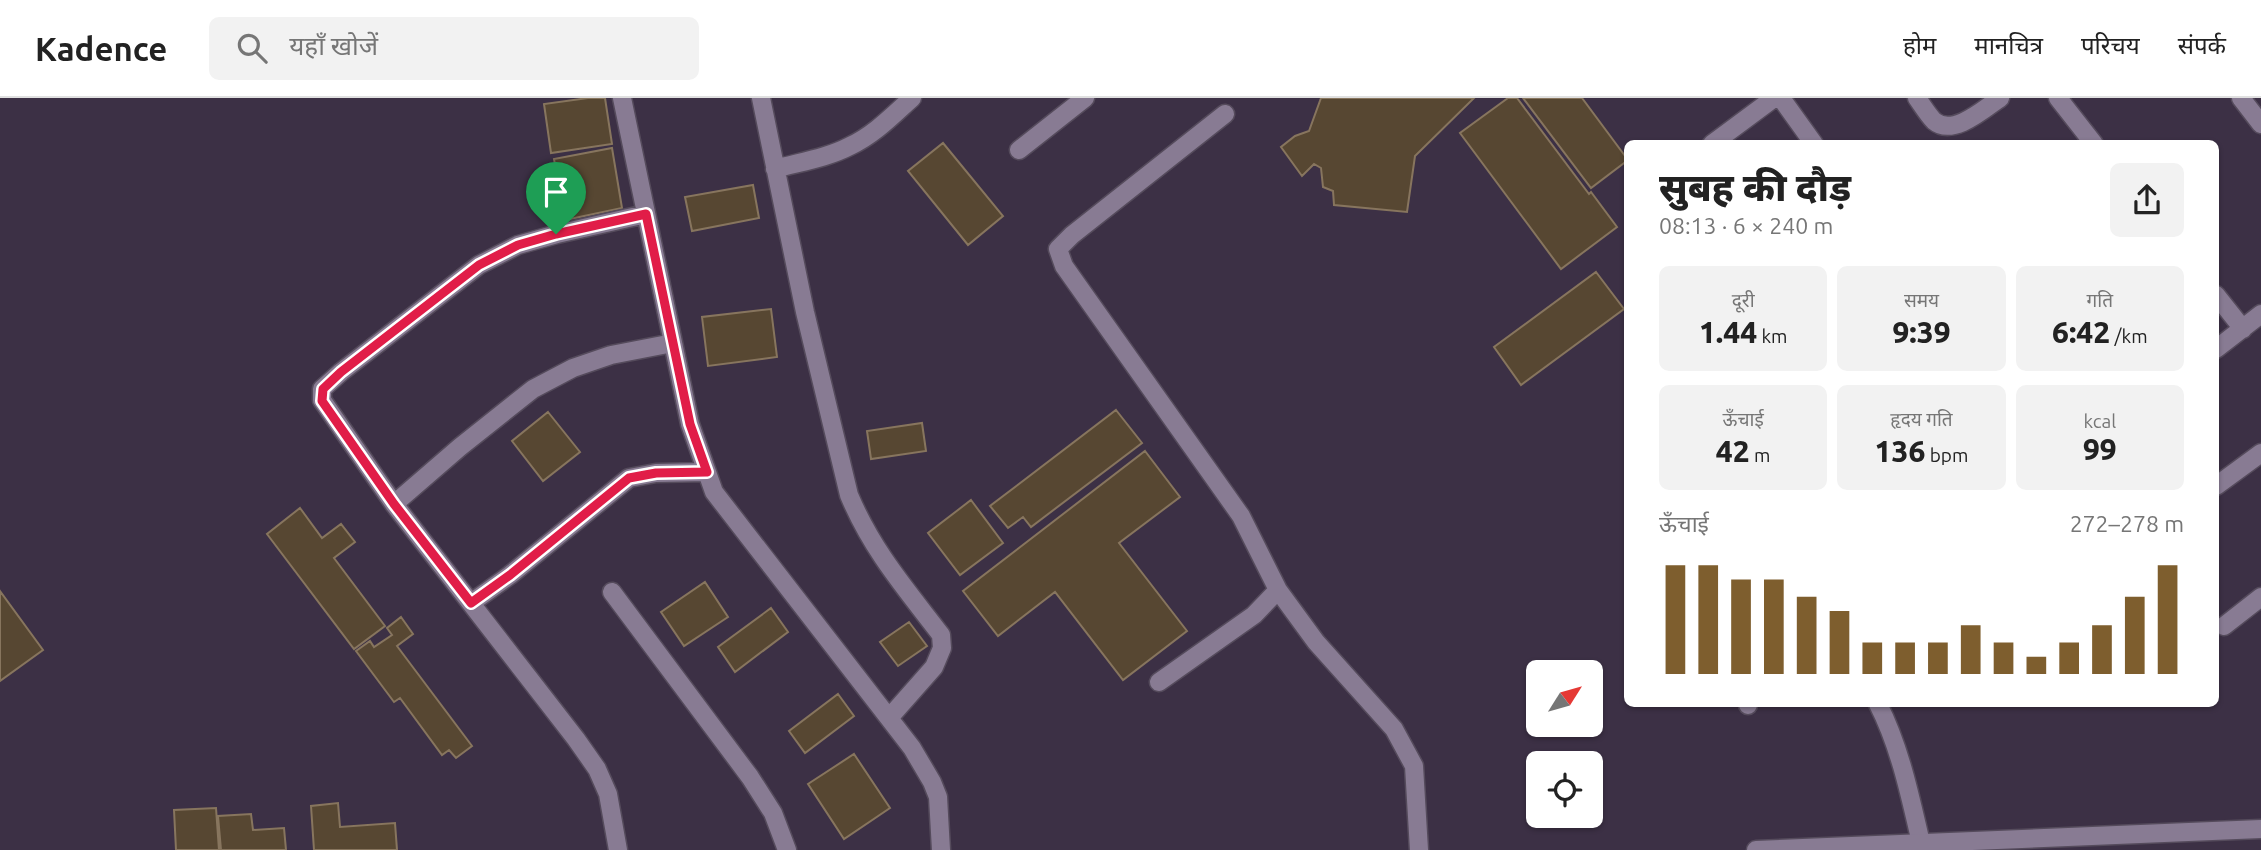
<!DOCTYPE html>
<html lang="hi">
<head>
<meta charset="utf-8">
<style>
	body { margin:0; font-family:Ubuntu,"Noto Sans Devanagari",sans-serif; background:#f2f2f2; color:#222; height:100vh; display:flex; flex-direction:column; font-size:26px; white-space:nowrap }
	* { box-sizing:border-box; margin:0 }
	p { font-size:23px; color:#767676 }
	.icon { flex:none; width:38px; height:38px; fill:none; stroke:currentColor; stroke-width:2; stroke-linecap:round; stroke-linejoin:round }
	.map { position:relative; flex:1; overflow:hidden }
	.drawer { position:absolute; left:1624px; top:42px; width:595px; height:567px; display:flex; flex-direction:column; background:#fff; border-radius:10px; box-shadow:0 2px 5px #0004 }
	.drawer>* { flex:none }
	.needle { width:46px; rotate:53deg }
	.buttons { position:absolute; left:1526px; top:562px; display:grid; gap:14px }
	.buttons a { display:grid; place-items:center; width:77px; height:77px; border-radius:10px; background:#fff; box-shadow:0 2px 5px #0004; font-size:35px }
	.pin { position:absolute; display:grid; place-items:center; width:60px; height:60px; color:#fff; margin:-72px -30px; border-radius:50% 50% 50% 0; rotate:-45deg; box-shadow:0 0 7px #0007 }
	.pin .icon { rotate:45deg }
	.round { display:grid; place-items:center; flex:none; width:74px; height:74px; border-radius:10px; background:#f2f2f2 }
	.summary { display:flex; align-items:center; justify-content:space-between; height:119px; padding:0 35px }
	h1 { font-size:38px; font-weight:800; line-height:52px }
	.metrics { display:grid; grid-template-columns:repeat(3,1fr); gap:10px; height:119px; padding:7px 35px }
	.metrics div { display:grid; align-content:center; border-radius:10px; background:#f2f2f2; text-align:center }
	.metrics b { font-size:30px; font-weight:800 }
	.metrics small { font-size:19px; font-weight:400 }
	.metrics p { font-size:19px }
	.chart { height:196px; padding:14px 35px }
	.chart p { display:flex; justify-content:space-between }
	.chart svg { width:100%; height:126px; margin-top:7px; stroke:#7e5e2e; stroke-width:6 }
	header { display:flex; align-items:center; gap:42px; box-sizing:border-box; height:98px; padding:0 35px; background:#fff; border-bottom:2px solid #e0e0e0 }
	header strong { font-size:33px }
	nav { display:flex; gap:38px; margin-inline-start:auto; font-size:24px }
	.search { width:490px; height:63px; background:#f2f2f2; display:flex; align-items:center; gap:18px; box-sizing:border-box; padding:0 24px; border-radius:10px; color:#767676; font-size:26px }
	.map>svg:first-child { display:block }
	.building { fill:#574732; stroke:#87755e; stroke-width:2 }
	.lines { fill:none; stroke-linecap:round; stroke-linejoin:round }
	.service-casing { stroke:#554b5c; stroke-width:21 }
	.minor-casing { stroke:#554b5c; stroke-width:21 }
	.tertiary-casing { stroke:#554b5c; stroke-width:21 }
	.service { stroke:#887b93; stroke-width:18 }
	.minor { stroke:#887b93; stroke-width:18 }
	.tertiary { stroke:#887b93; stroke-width:18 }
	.route-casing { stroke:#fff; stroke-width:14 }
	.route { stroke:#e11d48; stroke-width:9 }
</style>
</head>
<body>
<header>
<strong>Kadence</strong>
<div class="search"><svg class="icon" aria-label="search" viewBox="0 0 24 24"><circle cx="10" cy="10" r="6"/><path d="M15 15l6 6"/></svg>यहाँ खोजें</div>
<nav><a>होम</a><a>मानचित्र</a><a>परिचय</a><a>संपर्क</a></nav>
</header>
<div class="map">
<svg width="2261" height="752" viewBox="0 0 2261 752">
	<rect width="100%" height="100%" fill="#3c3045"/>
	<path class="building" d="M588 0H605L612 46 551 55 544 6Z
		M1321 0H1474L1415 58 1407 114 1334 107 1333 93 1323 89 1321 70 1314 66 1302 78 1281 49 1295 38 1309 33Z
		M1508 0H1517L1589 96 1591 94 1617 129 1561 171 1460 35Z
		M1523 0H1582L1628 62 1591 90Z
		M943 45 1003 118 968 147 908 73Z
		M612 50 622 110 565 122 554 61Z
		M753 87 759 120 692 133 685 99Z
		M1596 174 1624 211 1521 287 1494 249Z
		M771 211 777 259 708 268 702 219Z
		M1116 312 1142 345 1031 429 1023 419 1008 430 990 408Z
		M548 314 580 354 543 383 512 343Z
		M922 325 926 353 871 361 867 333Z
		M1145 353 1180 399 1119 445 1187 533 1123 582 1055 494 998 538 963 493Z
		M971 402 1003 445 960 477 928 435Z
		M300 410 322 440 341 426 355 444 334 460 385 528 354 551 267 436Z
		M705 484 728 519 684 548 661 514Z
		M0 493 43 552 0 583Z
		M771 510 788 534 735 574 718 549Z
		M401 519 413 536 397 548 472 648 456 660 449 652 442 657 400 600 394 604 356 553 370 543 374 549 392 537 387 530Z
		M909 524 927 548 898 568 880 544Z
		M838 596 854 618 805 655 789 633Z
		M854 656 890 710 844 741 808 686Z
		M338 705 340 729 395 725 397 752H314L311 708Z
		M216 710 219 752H176L174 712Z
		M251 716 253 732 284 730 286 752H221L218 718Z"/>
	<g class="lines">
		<defs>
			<path id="service" d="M1225 16 1072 137 1058 151 1064 168 1241 418 1278 492 1316 544 1394 631 1414 668 1419 752
				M1159 584 1254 517 1278 492
				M1878 606C1900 649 1910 698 1921 745
				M1748 607V606"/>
			<path id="minor" d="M622 0 690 326 714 394 912 650 932 684 938 699 941 752
				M761 0 805 214 849 397C872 452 905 490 941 537L942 550 934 569 889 620
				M1781 0 1814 46
				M1917 0C1922 7 1928 17 1934 23 1953 39 1984 11 2000 0
				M2058 0 2094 46
				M2241 0 2261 26
				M1712 46 1774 0
				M1019 52 1085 0
				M775 71C800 64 827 60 850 48 874 37 893 17 912 0
				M2216 197 2243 231
				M2216 251 2261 216
				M2216 388 2261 355
				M394 406 460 349 533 291 573 270 611 257 673 245
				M612 494 750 679 773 715 787 752
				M471 505 510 477 629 380 656 375 707 374
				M2224 528 2261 499
				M618 752 608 696 597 671 576 641 394 406 322 302V291L341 274 479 167 518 147 557 136 646 116"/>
			<path id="tertiary" d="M1756 752 2261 731"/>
		</defs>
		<use href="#service" class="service-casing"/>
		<use href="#minor" class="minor-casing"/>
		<use href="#tertiary" class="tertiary-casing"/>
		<use href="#service" class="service"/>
		<use href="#minor" class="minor"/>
		<use href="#tertiary" class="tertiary"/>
	</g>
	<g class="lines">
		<defs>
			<path id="route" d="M646 116 690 326 707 374 656 375 629 380 510 477 471 505 394 406 322 303 323 291 341 274 479 167 518 147 556 136Z"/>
		</defs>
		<use href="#route" class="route-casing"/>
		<use href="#route" class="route"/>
	</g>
</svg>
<div class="buttons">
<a><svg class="needle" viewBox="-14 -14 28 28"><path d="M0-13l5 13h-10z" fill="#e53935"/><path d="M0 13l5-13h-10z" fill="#767676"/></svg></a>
<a><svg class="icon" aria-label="locate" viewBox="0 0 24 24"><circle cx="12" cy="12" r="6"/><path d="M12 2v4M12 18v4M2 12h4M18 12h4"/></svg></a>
</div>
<div class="pin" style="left:556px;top:136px;background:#1e9e55"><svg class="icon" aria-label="arrive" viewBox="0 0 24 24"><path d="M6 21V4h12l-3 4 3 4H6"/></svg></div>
<section class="drawer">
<div class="summary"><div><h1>सुबह की दौड़</h1><p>08:13 · 6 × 240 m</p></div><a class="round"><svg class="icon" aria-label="share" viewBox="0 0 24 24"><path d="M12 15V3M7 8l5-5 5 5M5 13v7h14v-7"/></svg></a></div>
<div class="metrics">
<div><p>दूरी</p><b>1.44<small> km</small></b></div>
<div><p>समय</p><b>9:39</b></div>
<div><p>गति</p><b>6:42<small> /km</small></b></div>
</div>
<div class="metrics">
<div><p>ऊँचाई</p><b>42<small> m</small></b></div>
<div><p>हृदय गति</p><b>136<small> bpm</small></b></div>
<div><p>kcal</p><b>99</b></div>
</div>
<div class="chart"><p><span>ऊँचाई</span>272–278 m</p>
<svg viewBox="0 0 160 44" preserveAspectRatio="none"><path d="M5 44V6M15 44V6M25 44V11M35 44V11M45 44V17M55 44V22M65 44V33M75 44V33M85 44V33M95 44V27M105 44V33M115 44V38M125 44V33M135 44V27M145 44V17M155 44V6"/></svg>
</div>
</section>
</div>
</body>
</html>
